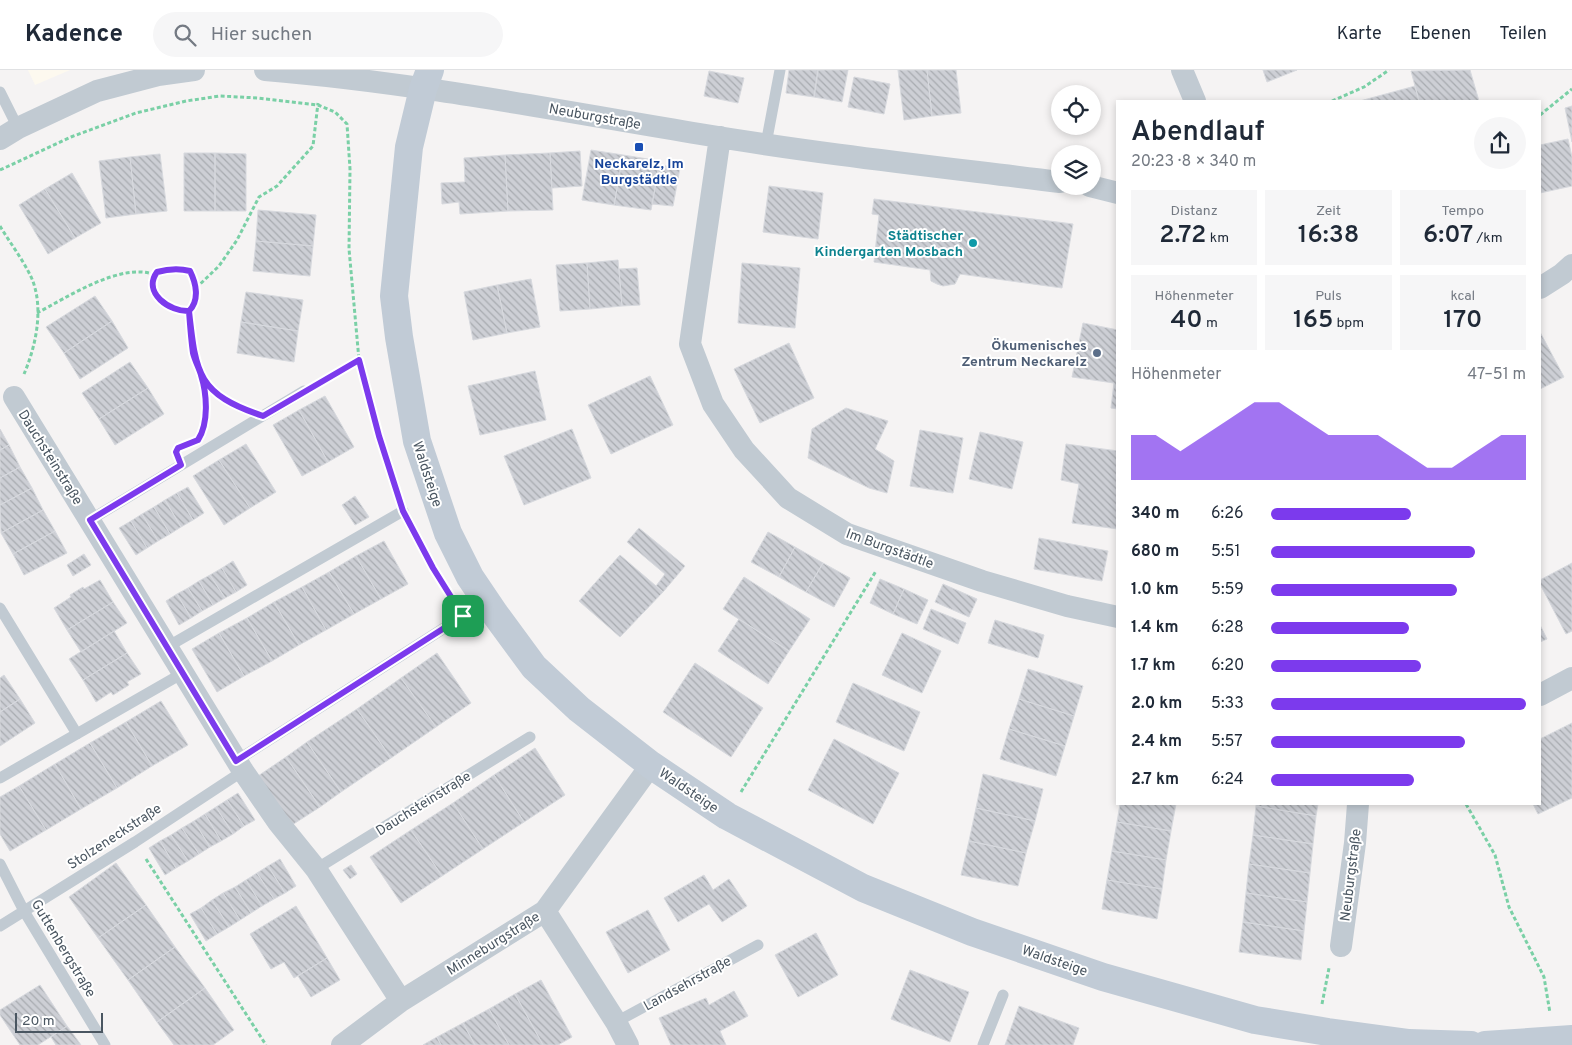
<!DOCTYPE html>
<html lang="de">
<head>
<meta charset="utf-8">
<style>
	body { margin:0; font-family:Overpass,sans-serif; background:#f6f6f7; color:#1f2937; height:100vh; display:flex; flex-direction:column; font-size:19px; white-space:nowrap }
	* { box-sizing:border-box; margin:0 }
	p { font-size:16px; color:#747a83 }
	.icon { flex:none; width:28px; height:28px; fill:none; stroke:currentColor; stroke-width:2; stroke-linecap:round; stroke-linejoin:round }
	.map { position:relative; flex:1; overflow:hidden }
	.details { position:absolute; left:1116px; top:30px; width:425px; height:705px; display:flex; flex-direction:column; background:#fff; border-radius:0px; box-shadow:0 2px 8px #0003 }
	.details>* { flex:none }
	.tools { position:absolute; left:1051px; top:15px; display:grid; gap:10px }
	.tools a { display:grid; place-items:center; width:50px; height:50px; border-radius:50%; background:#fff; box-shadow:0 2px 8px #0003; font-size:25px }
	.scale { position:absolute; left:15px; bottom:12px; width:88px; box-sizing:border-box; padding-left:5px; border:2px solid #4a5661; border-top:0; font-size:14px; line-height:18px; white-space:nowrap; color:#4a5661; -webkit-text-stroke:4px #fff; paint-order:stroke }
	.pin { position:absolute; display:grid; place-items:center; width:42px; height:42px; color:#fff; margin:-21px; border-radius:10px; box-shadow:0 2px 8px #0006 }
	.round { display:grid; place-items:center; flex:none; width:52px; height:52px; border-radius:26px; background:#f6f6f7 }
	.headline { display:flex; align-items:center; justify-content:space-between; height:85px; padding:0 15px }
	h1 { font-size:28px; font-weight:600; line-height:38px }
	.figures { display:grid; grid-template-columns:repeat(3,1fr); gap:8px; height:85px; padding:5px 15px }
	.figures div { display:grid; align-content:center; border-radius:0px; background:#f6f6f7; text-align:center }
	.figures b { font-size:25px; font-weight:600 }
	.figures small { font-size:14px; font-weight:400 }
	.figures p { font-size:14px }
	.chart { height:140px; padding:10px 15px }
	.chart p { display:flex; justify-content:space-between }
	.chart svg { width:100%; height:90px; margin-top:5px; fill:#7c3aed; opacity:.7 }
	ul { padding:0 15px; list-style:none; font-size:16px }
	li { display:grid; grid-template-columns:80px 60px 1fr; align-items:center; height:38px }
	li i { height:12px; border-radius:6px; background:#7c3aed }
	header { display:flex; align-items:center; gap:30px; box-sizing:border-box; height:70px; padding:0 25px; background:#fff; border-bottom:1px solid #e0e1e3 }
	header strong { font-size:24px }
	nav { display:flex; gap:28px; margin-inline-start:auto; font-size:18px }
	.search { width:350px; height:45px; background:#f6f6f7; display:flex; align-items:center; gap:12px; box-sizing:border-box; padding:0 18px; border-radius:28px; color:#747a83; font-size:19px }
	.map>svg:first-child { display:block }
	.commercial { fill:#fdf9ef }
	.building { fill:url(#building-back-hatch); stroke:#d7d9de }
	.lines { fill:none; stroke-linecap:round; stroke-linejoin:round }
	.path { stroke:#7ad0a6; stroke-width:3; stroke-dasharray:4 2.5; stroke-linecap:butt }
	.lane { stroke:#c1cad2; stroke-width:11 }
	.street { stroke:#c1cad2; stroke-width:22 }
	.secondary { stroke:#c1cbd6; stroke-width:28 }
	.route-casing { stroke:#fff; stroke-width:10 }
	.route { stroke:#7c3aed; stroke-width:6 }
	.transit-dot { fill:#1a4fb4; stroke:#fff; stroke-width:2 }
	.culture-dot { fill:#0f9aa8; stroke:#fff; stroke-width:2 }
	.service-dot { fill:#5c6f8a; stroke:#fff; stroke-width:2 }
	.labels { text-anchor:middle; stroke-width:4; stroke-linejoin:round; paint-order:stroke }
	.street-label { font-size:14px; fill:#4a5661; stroke:#fff }
	.transit-label { font-size:14px; font-weight:bold; fill:#164399; stroke:#fff }
	.culture-label { font-size:14px; font-weight:bold; fill:#0d838f; stroke:#fff; text-anchor:end }
	.service-label { font-size:14px; font-weight:bold; fill:#4e5e75; stroke:#fff; text-anchor:end }
</style>
</head>
<body>
<header>
<strong>Kadence</strong>
<div class="search"><svg class="icon" aria-label="search" viewBox="0 0 24 24"><circle cx="10" cy="10" r="6"/><path d="M15 15l6 6"/></svg>Hier suchen</div>
<nav><a>Karte</a><a>Ebenen</a><a>Teilen</a></nav>
</header>
<div class="map">
<svg width="1572" height="975" viewBox="0 0 1572 975">
	<defs>
		<pattern id="building-back-hatch" width="6" height="6" patternUnits="userSpaceOnUse" patternTransform="scale(1.25)"><rect width="6" height="6" fill="#cdcfd5"/><path d="M-1 5l2 2M0 0l6 6M5-1l2 2" fill="none" stroke="#a8abb0"/></pattern>
	</defs>
	<rect width="100%" height="100%" fill="#f5f3f3"/>
	<path class="commercial" d="M28 0H70L35 15Z"/>
	<path class="building" d="M789 0H818L814 27 786 23Z
		M818 0H848L842 32 814 27Z
		M898 0H927L932 46 904 50Z
		M927 0H956L961 43 932 46Z
		M1263 0H1297L1267 12Z
		M1470 0 1479 31H1419L1411 1Z
		M709 1 744 8 738 33 704 26Z
		M854 7 890 14 884 44 848 37Z
		M1415 16 1419 31H1360Z
		M1572 36V72L1565 38Z
		M1568 69 1572 87V116L1540 123V75Z
		M591 80 623 85 614 135 582 130Z
		M580 81 582 116 552 118 550 83Z
		M184 83H215V141H184Z
		M215 83 246 84V141H215Z
		M550 83 553 140 508 141 505 85Z
		M160 84 167 141 136 144 130 87Z
		M505 85 508 141 460 144 459 132 442 134 441 113 465 112 464 88Z
		M623 85 660 91 651 140 614 135Z
		M130 87 136 144 106 148 99 91Z
		M659 95 680 98 673 136 652 134Z
		M72 103 101 153 75 168 45 119Z
		M769 116 823 123 818 169 763 162Z
		M45 119 75 168 48 184 19 135Z
		M874 129 1073 154 1062 218 960 204 955 214 943 216 937 214 931 211 930 200 874 192 879 145 872 144Z
		M258 140 316 145 313 176 256 171Z
		M256 171 313 176 310 206 253 201Z
		M618 190 622 236 590 239 587 193Z
		M587 193 590 239 560 241 556 195Z
		M742 193 800 198 795 258 738 253Z
		M637 198 640 235 622 236 619 199Z
		M531 209 540 257 507 263 497 215Z
		M497 215 507 263 473 270 464 222Z
		M246 222 303 230 298 261 241 252Z
		M95 226 112 251 64 283 46 257Z
		M112 251 128 278 80 309 64 283Z
		M241 252 298 261 294 292 237 283Z
		M1083 253 1118 260V339L1111 338 1114 313 1072 307Z
		M1540 262 1564 307 1540 319Z
		M789 273 814 328 760 353 734 299Z
		M130 292 148 318 99 349 82 323Z
		M535 301 546 350 480 365 468 316Z
		M650 306 673 355 611 384 588 335Z
		M148 318 164 344 115 375 99 349Z
		M325 326 354 377 328 392 299 340Z
		M846 338 888 351 875 379 894 391 887 423 869 418 808 388 812 359Z
		M299 340 328 392 302 406 273 355Z
		M0 359 9 375 0 380Z
		M572 359 591 408 524 435 504 386Z
		M920 360 963 368 953 423 910 416Z
		M980 362 1023 372 1012 419 969 409Z
		M246 374 276 422 250 438 219 390Z
		M1066 374 1118 381V459L1072 453 1079 414 1061 410Z
		M9 375 20 397 0 408V380Z
		M219 390 250 438 224 455 193 406Z
		M20 397 32 418 0 435V408Z
		M188 417 204 443 193 450 177 423Z
		M32 418 43 440 1 463 0 435Z
		M177 423 193 450 181 457 165 430Z
		M355 426 369 447 355 455 342 435Z
		M165 430 181 457 170 464 154 437Z
		M154 437 170 464 158 471 142 444Z
		M43 440 55 461 13 484 1 463Z
		M142 444 158 471 147 478 131 451Z
		M131 451 147 478 136 485 119 458Z
		M639 458 685 496 663 522 656 516 665 504 627 472Z
		M55 461 67 483 24 505 13 484Z
		M768 462 795 477 779 507 751 492Z
		M1039 468 1108 481 1102 511 1034 499Z
		M384 471 408 514 381 529 356 486Z
		M795 477 823 493 806 522 779 507Z
		M84 484 91 495 73 506 67 495Z
		M620 485 663 522 620 567 579 531Z
		M356 486 381 529 354 544 329 502Z
		M233 491 247 515 236 522 222 498Z
		M823 493 850 508 834 537 806 522Z
		M1572 493V561L1566 564 1540 514V510Z
		M222 498 236 522 225 528 210 505Z
		M329 502 354 544 326 560 302 517Z
		M210 505 225 528 213 535 199 511Z
		M744 507 810 549 789 581 723 539Z
		M880 509 904 519 893 544 870 533Z
		M100 510 113 532 67 560 54 538 71 527 70 525 83 517 84 519Z
		M199 511 213 535 202 541 188 518Z
		M943 514 977 529 969 547 935 532Z
		M302 517 326 560 299 575 274 532Z
		M188 518 202 541 191 548 177 524Z
		M904 519 928 530 917 554 893 544Z
		M177 524 191 548 179 555 166 531Z
		M113 532 127 553 81 582 67 560Z
		M274 532 299 575 272 591 247 548Z
		M931 539 966 553 958 574 923 559Z
		M247 548 272 591 244 606 219 563Z
		M739 549 789 581 768 614 718 581Z
		M995 550 1044 565 1038 588 988 573Z
		M1540 555 1547 569 1540 572Z
		M114 561 127 583 83 610 69 589Z
		M219 563 244 606 217 622 192 579Z
		M902 563 941 581 922 623 882 605Z
		M127 583 141 604 127 612 129 615 113 625 111 622 96 632 83 610Z
		M437 583 471 633 436 657 401 608Z
		M695 593 763 638 731 687 663 642Z
		M1028 599 1083 616 1074 646 1019 629Z
		M4 605 20 629 0 642V608Z
		M401 608 436 657 391 688 357 639Z
		M853 613 920 642 904 681 836 652Z
		M20 629 35 653 0 676V642Z
		M1019 629 1074 646 1065 676 1009 659Z
		M161 631 188 675 152 696 126 652Z
		M357 639 391 688 341 722 307 672Z
		M126 652 152 696 117 718 90 673Z
		M1572 653V728L1538 744 1533 734H1540V669Z
		M1009 659 1065 676 1056 706 1000 689Z
		M834 669 899 703 873 754 808 720Z
		M307 672 341 722 320 737 286 687Z
		M90 673 117 718 81 739 55 694Z
		M535 678 565 725 524 752 494 705Z
		M286 687 320 737 292 755 258 706Z
		M55 694 81 739 46 760 19 716Z
		M983 704 1043 719 1035 751 976 738Z
		M494 705 524 752 483 779 453 733Z
		M19 716 46 760 10 781 0 764V727Z
		M238 723 255 750 244 756 227 730Z
		M227 730 244 756 233 764 216 737Z
		M453 733 483 779 442 806 411 760Z
		M1120 734H1176L1171 761 1117 752Z
		M1256 734H1318L1316 746 1256 736Z
		M1256 736 1316 746 1313 774 1253 765Z
		M216 737 233 764 221 771 205 744Z
		M976 738 1035 751 1026 783 969 771Z
		M205 744 221 771 210 777 194 751Z
		M194 751 210 777 199 784 182 758Z
		M1117 752 1171 761 1166 790 1112 781Z
		M182 758 199 784 188 791 171 765Z
		M411 760 442 806 401 833 370 787Z
		M171 765 188 791 176 798 160 771Z
		M1253 765 1313 774 1310 803 1249 794Z
		M160 771 176 798 165 805 149 778Z
		M969 771 1026 783 1018 816 961 805Z
		M1112 781 1166 790 1162 819 1107 810Z
		M280 789 296 816 285 823 268 796Z
		M116 793 146 835 98 868 69 827Z
		M1249 794 1310 803 1307 832 1246 823Z
		M351 795 357 804 350 809 343 800Z
		M268 796 285 823 274 829 257 803Z
		M257 803 274 829 262 836 246 810Z
		M704 805 713 820 729 809 747 836 722 852 709 834 678 852 664 828Z
		M246 810 262 836 251 843 235 817Z
		M1107 810 1162 819 1157 849 1102 839Z
		M235 817 251 843 240 850 223 823Z
		M223 823 240 850 229 857 212 830Z
		M1246 823 1307 832 1304 861 1243 852Z
		M212 830 229 857 217 864 201 838Z
		M146 835 175 877 128 910 98 868Z
		M296 836 327 888 294 908 284 892 271 899 250 864Z
		M201 838 217 864 206 871 190 844Z
		M648 840 670 880 628 903 606 862Z
		M1243 852 1304 861 1301 890 1239 882Z
		M816 863 838 905 798 927 775 885Z
		M175 877 205 918 157 952 128 910Z
		M327 888 340 910 311 927 298 906Z
		M910 900 969 922 950 972 891 949Z
		M541 910 572 967 558 975H543L515 924Z
		M40 915 67 956 38 975H20L0 945V940Z
		M205 918 234 960 213 975H174L157 952Z
		M734 921 748 946 720 961 726 975H671L659 948 706 928 709 935Z
		M515 924 543 975H509L489 939Z
		M1019 936 1079 958 1073 975H1005Z
		M489 939 509 975H475L463 953Z
		M463 953 475 975H441L437 967Z
		M67 956 71 961 81 975H56L51 967Z
		M437 967 441 975H423Z"/>
	<g class="lines">
		<path class="path" d="M1332 31 1364 17 1389 0
			M1540 45 1572 19
			M0 100 71 67 136 43 186 31 220 26 258 28 318 35 335 42 347 54 350 99 349 179 359 290 379 365 397 422
			M0 156C10 173 24 191 32 209 44 238 36 276 24 304
			M155 205 157 202 174 199 190 201C196 213 201 230 189 241
			M196 218 219 196 237 170 259 127 277 116 313 76 318 33
			M37 243C66 228 122 191 155 205 144 226 171 242 189 241L194 285 203 316 205 349 203 358
			M202 307 212 321 239 337
			M320 312 359 290
			M412 458 418 470
			M741 722 876 501
			M1466 734 1495 785 1509 837 1544 907 1550 943
			M146 789 266 975
			M1322 934 1329 898"/>
		<path class="lane" d="M0 22 18 58
			M766 74 780 0
			M90 450 304 321
			M0 538 77 664
			M167 577 403 441
			M236 691 463 546
			M0 708 183 603
			M0 794 24 841 105 975
			M316 799 530 667
			M0 856 135 772 243 701
			M616 952 758 875
			M983 975 1003 925"/>
		<path class="street" d="M265 0C411 12 555 40 700 64 819 84 940 97 1060 112
			M1182 0 1195 31
			M720 67 690 274 713 334 744 380 788 428 847 464 982 511 1067 536 1118 547
			M0 69 18 58 97 21 158 5 194 0
			M1090 116 1118 123
			M1540 218 1562 204 1572 195
			M14 327 243 701 278 752 316 799 401 931
			M1540 625 1572 608
			M545 841 616 952 628 975
			M1341 876 1355 773 1358 734
			M342 975 401 931 545 841 651 695"/>
		<path class="secondary" d="M430 0 423 19 409 77 394 226 399 267 417 371 448 463 470 507 495 544 534 597 579 639 651 695 727 746 863 818 972 862 1103 907 1255 950 1328 962 1409 973 1471 975
			M1485 975 1572 969"/>
	</g>
	<g class="lines">
		<defs>
			<path id="route" d="M463 546 433 498 403 441 379 366 359 290 263 346C198 324 196 305 189 241 170 242 142 223 157 202 168 199 178 198 190 201 196 213 200 230 189 241 190 255 191 269 193 283 195 291 199 298 201 305 207 324 209 353 198 370L178 378 176 382 181 395 90 450 236 691 463 546"/>
		</defs>
		<use href="#route" class="route-casing"/>
		<use href="#route" class="route"/>
	</g>
	<rect class="transit-dot" x="634" y="72" width="10" height="10" rx="2.5"/>
	<circle class="culture-dot" cx="973" cy="173" r="5"/>
	<circle class="service-dot" cx="1097" cy="283" r="5"/>
	<g class="labels">
		<g class="street-label">
			<text transform="translate(595 46) rotate(10)" y="5">Neuburgstraße</text>
			<text transform="translate(51 387) rotate(58)" y="5">Dauchsteinstraße</text>
			<text transform="translate(428 404) rotate(72)" y="5">Waldsteige</text>
			<text transform="translate(890 478) rotate(20)" y="5">Im Burgstädtle</text>
			<text transform="translate(689 720) rotate(34)" y="5">Waldsteige</text>
			<text transform="translate(423 733) rotate(-32)" y="5">Dauchsteinstraße</text>
			<text transform="translate(114 766) rotate(-33)" y="5">Stolzeneckstraße</text>
			<text transform="translate(1350 805) rotate(-83)" y="5">Neuburgstraße</text>
			<text transform="translate(493 873) rotate(-32)" y="5">Minneburgstraße</text>
			<text transform="translate(64 878) rotate(59)" y="5">Guttenbergstraße</text>
			<text transform="translate(1055 890) rotate(19)" y="5">Waldsteige</text>
			<text transform="translate(687 913) rotate(-29)" y="5">Landsehrstraße</text>
		</g>
		<g class="transit-label">
			<text x="639" y="98">Neckarelz, Im<tspan x="639" dy="16">Burgstädtle</tspan></text>
		</g>
		<g class="culture-label">
			<text x="963" y="170">Städtischer<tspan x="963" dy="16">Kindergarten Mosbach</tspan></text>
		</g>
		<g class="service-label">
			<text x="1087" y="280">Ökumenisches<tspan x="1087" dy="16">Zentrum Neckarelz</tspan></text>
		</g>
	</g>
</svg>
<div class="tools">
<a><svg class="icon" aria-label="locate" viewBox="0 0 24 24"><circle cx="12" cy="12" r="6"/><path d="M12 2v4M12 18v4M2 12h4M18 12h4"/></svg></a>
<a><svg class="icon" aria-label="layers" viewBox="0 0 24 24"><path d="M12 4l9 5-9 5-9-5zM3 14l9 5 9-5"/></svg></a>
</div>
<div class="scale">20 m</div>
<div class="pin" style="left:463px;top:546px;background:#1e9e55"><svg class="icon" aria-label="arrive" viewBox="0 0 24 24"><path d="M6 21V4h12l-3 4 3 4H6"/></svg></div>
<section class="details">
<div class="headline"><div><h1>Abendlauf</h1><p>20:23 · 8 × 340 m</p></div><a class="round"><svg class="icon" aria-label="share" viewBox="0 0 24 24"><path d="M12 15V3M7 8l5-5 5 5M5 13v7h14v-7"/></svg></a></div>
<div class="figures">
<div><p>Distanz</p><b>2.72<small> km</small></b></div>
<div><p>Zeit</p><b>16:38</b></div>
<div><p>Tempo</p><b>6:07<small> /km</small></b></div>
</div>
<div class="figures">
<div><p>Höhenmeter</p><b>40<small> m</small></b></div>
<div><p>Puls</p><b>165<small> bpm</small></b></div>
<div><p>kcal</p><b>170</b></div>
</div>
<div class="chart"><p><span>Höhenmeter</span>47–51 m</p>
<svg viewBox="0 0 160 44" preserveAspectRatio="none"><path d="M0 44V22L10 22L20 30L30 22L40 14L50 6L60 6L70 14L80 22L90 22L100 22L110 30L120 38L130 38L140 30L150 22L160 22V44z"/></svg>
</div>
<ul>
<li><b>340 m</b>6:26<i style="width:55%"></i></li>
<li><b>680 m</b>5:51<i style="width:80%"></i></li>
<li><b>1.0 km</b>5:59<i style="width:73%"></i></li>
<li><b>1.4 km</b>6:28<i style="width:54%"></i></li>
<li><b>1.7 km</b>6:20<i style="width:59%"></i></li>
<li><b>2.0 km</b>5:33<i style="width:100%"></i></li>
<li><b>2.4 km</b>5:57<i style="width:76%"></i></li>
<li><b>2.7 km</b>6:24<i style="width:56%"></i></li>
</ul>
</section>
</div>
</body>
</html>
